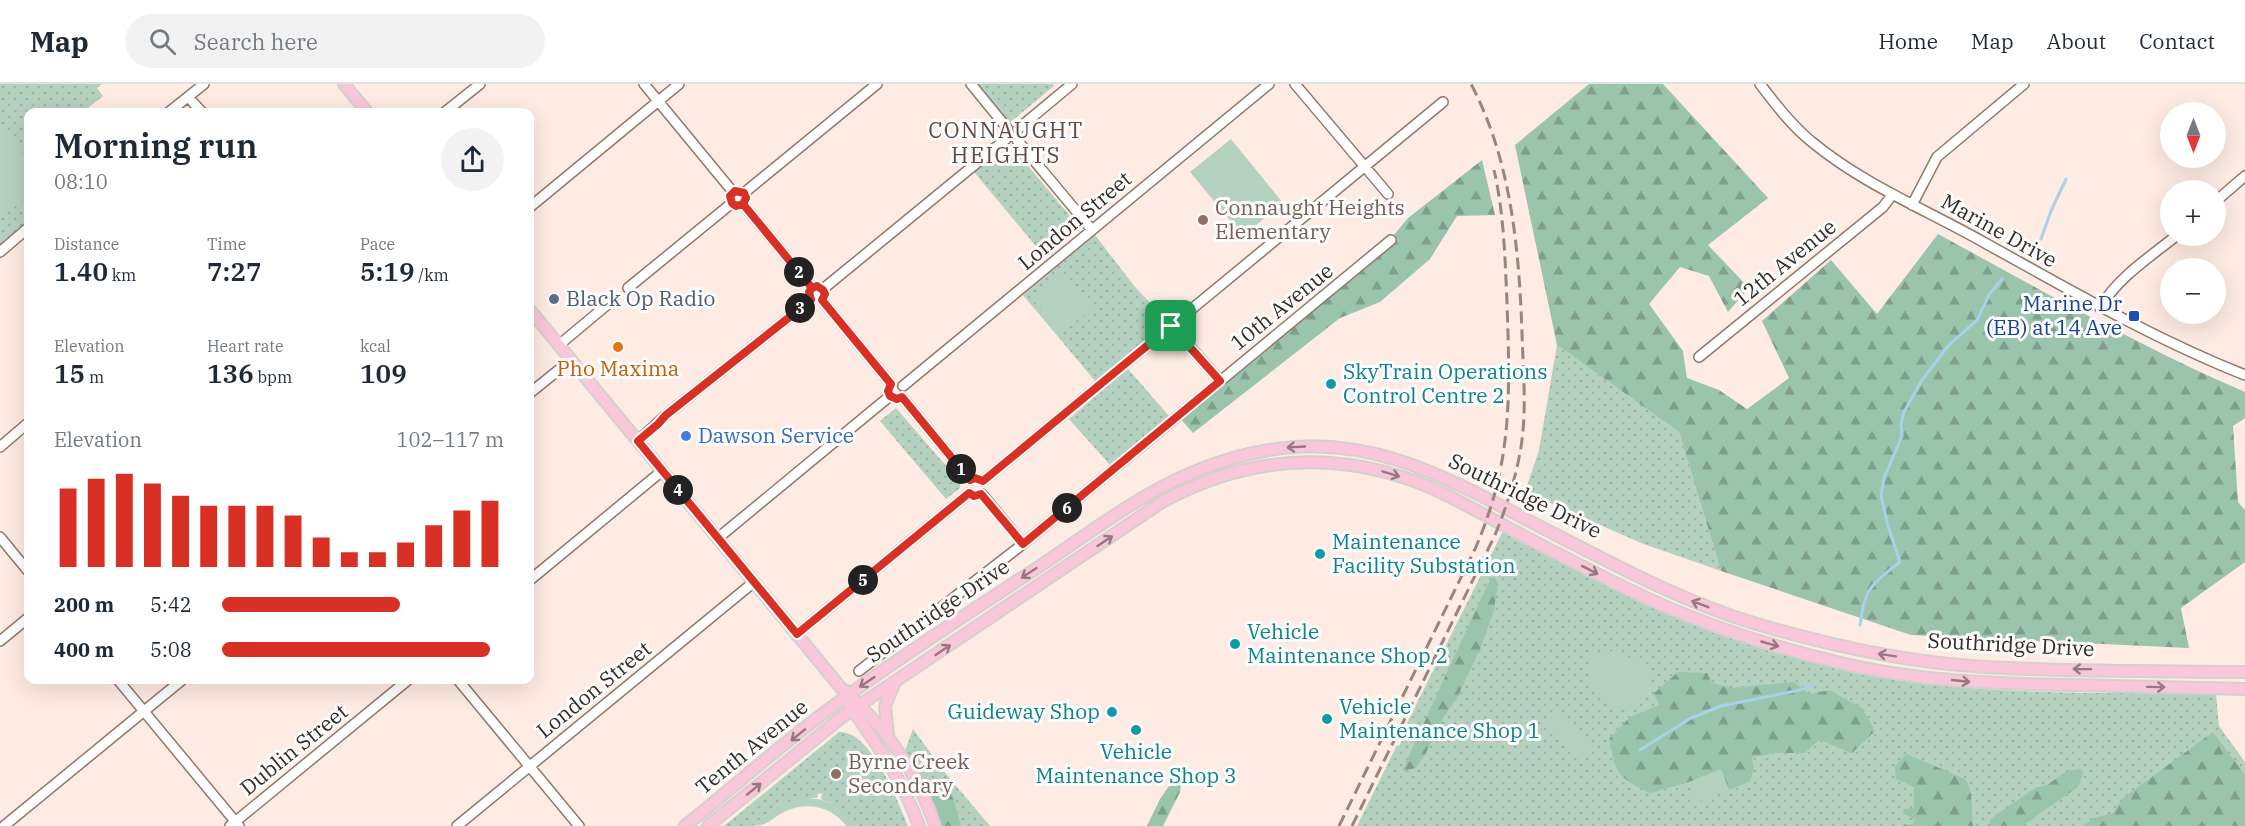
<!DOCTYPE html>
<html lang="en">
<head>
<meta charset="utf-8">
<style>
	body { margin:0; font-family:"IBM Plex Serif",serif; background:#f2f2f3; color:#1f2937; height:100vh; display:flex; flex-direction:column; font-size:22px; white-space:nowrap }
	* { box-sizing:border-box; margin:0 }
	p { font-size:20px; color:#747a83 }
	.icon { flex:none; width:33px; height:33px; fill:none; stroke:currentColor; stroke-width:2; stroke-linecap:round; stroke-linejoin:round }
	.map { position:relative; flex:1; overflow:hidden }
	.panel { position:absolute; left:24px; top:24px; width:510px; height:576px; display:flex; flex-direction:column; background:#fff; border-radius:12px; box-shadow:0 6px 24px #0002 }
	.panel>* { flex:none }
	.needle { width:39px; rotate:180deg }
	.tools { position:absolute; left:2160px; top:18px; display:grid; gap:12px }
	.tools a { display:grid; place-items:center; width:66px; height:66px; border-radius:50%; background:#fff; box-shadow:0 6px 24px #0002; font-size:30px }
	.pin { position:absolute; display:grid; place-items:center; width:51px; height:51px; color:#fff; margin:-26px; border-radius:12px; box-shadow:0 3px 9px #0006 }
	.km { position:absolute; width:30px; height:30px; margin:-15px; border-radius:50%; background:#222; color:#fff; font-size:16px; line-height:30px; text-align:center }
	.round { display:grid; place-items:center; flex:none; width:63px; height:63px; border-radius:32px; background:#f2f2f3 }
	.head { display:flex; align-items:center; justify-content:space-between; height:102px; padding:0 30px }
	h1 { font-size:33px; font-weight:600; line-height:45px }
	.metrics { display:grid; grid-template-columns:repeat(3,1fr); gap:9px; height:102px; padding:6px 30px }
	.metrics div { display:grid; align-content:center }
	.metrics b { font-size:26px; font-weight:600 }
	.metrics small { font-size:16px; font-weight:400 }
	.metrics p { font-size:16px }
	.chart { height:168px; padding:12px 30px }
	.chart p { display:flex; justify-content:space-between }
	.chart svg { width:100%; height:108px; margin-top:6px; stroke:#d93025; stroke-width:6 }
	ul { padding:0 30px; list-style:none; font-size:20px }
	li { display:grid; grid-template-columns:96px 72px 1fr; align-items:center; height:45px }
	li i { height:15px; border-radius:8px; background:#d93025 }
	header { display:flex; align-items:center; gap:36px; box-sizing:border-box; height:84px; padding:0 30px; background:#fff; border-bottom:2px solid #e0e1e3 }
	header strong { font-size:28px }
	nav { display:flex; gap:33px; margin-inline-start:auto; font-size:21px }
	.search { width:420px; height:54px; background:#f2f2f3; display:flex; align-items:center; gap:15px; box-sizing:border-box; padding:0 21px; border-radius:33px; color:#747a83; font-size:22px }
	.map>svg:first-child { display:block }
	.grass { fill:url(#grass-dots) }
	.forest { fill:url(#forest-firs) }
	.pitch { fill:#b5d1c0 }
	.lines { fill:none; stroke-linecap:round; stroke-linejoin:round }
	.stream { stroke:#a9d1ea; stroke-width:3 }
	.minor-casing { stroke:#93786c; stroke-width:12 }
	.major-casing { stroke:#d3d0cf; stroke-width:14 }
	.minor { stroke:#fff; stroke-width:9 }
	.major { stroke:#fac6d9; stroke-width:10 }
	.rail { stroke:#958780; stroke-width:3; stroke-dasharray:12 6; stroke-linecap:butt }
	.oneway { stroke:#987880 }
	.route-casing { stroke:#fff; stroke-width:12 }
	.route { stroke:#d93025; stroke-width:8 }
	.education-dot { fill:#8d6e63; stroke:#fcfcfc; stroke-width:2 }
	.service-dot { fill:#5c6f8a; stroke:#fcfcfc; stroke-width:2 }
	.transit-dot { fill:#1a4fb4; stroke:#fcfcfc; stroke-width:2 }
	.food-dot { fill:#e8710a; stroke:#fcfcfc; stroke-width:2 }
	.culture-dot { fill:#0f9aa8; stroke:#fcfcfc; stroke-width:2 }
	.shop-dot { fill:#3f7fe0; stroke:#fcfcfc; stroke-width:2 }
	.labels { text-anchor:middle; stroke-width:6; stroke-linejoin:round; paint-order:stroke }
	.education-label { font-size:21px; fill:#785e54; stroke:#fcfcfc; text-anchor:start }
	.street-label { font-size:21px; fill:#362b26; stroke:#fcfcfc }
	.service-label { font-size:21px; fill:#4e5e75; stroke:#fcfcfc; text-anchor:start }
	.transit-label { font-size:21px; fill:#164399; stroke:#fcfcfc; text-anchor:end }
	.food-label { font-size:21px; fill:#c56008; stroke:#fcfcfc }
	.culture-label { font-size:21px; fill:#0d838f; stroke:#fcfcfc; text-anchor:start }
	.shop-label { font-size:21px; fill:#366cbe; stroke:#fcfcfc; text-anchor:start }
	.neighbourhood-label { font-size:22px; letter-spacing:1.5px; fill:#63493f; stroke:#fcfcfc }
</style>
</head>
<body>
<header>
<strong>Map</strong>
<div class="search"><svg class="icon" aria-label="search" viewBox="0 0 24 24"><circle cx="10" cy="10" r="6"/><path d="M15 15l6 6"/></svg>Search here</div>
<nav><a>Home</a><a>Map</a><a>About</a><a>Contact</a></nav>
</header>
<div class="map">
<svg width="2245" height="742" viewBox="0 0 2245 742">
	<defs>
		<pattern id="grass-dots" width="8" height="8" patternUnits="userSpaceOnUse" patternTransform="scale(1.5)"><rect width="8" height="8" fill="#b5d1c0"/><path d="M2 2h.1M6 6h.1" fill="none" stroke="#9cb4a5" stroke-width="1.8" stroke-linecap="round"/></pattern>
		<pattern id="forest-firs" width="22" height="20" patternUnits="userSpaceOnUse" patternTransform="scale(1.5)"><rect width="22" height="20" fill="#9bc4ac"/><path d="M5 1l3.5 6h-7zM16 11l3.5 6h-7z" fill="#7f9f8c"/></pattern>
	</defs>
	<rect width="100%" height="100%" fill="#feebe3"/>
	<path class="grass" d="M0 0H102L97 4 103 12 83 28H28V144L0 168Z
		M975 0H1053L1054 2 1008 40Z
		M1009 59 1080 144 1045 173 974 88Z
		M1095 151 1135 203 1158 227 1156 229 1164 240 1096 298 1023 211Z
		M1557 261 1679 348 1721 487 1641 459 1525 408 1539 366Z
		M1128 285 1169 332 1111 382 1069 335Z
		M896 324 960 398V404L946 415 880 337Z
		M1503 447C1560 477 1617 509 1677 534 1754 565 1835 587 1917 598 2015 612 2117 608 2216 610L2219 642 2245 678V742H1357L1397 661 1399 662 1410 641 1407 639Z
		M913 645 946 690 990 742H938L928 711 905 667Z
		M839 648C870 645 898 718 908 742H857L831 719 821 715 822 710 818 709 817 714H809L780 720 752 742H724Z"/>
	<path class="forest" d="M1589 0H1663L1768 114 1708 161 1749 204 1728 228 1709 192 1680 183 1649 220 1683 267 1687 294 1719 306 1747 325 1789 294 1762 237 1831 176 1877 230 1938 150C2039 205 2139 262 2245 308V334L2233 342 2238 418 2245 426V478L2181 524 2189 564 1911 551 1721 487 1679 348 1557 261 1515 61Z
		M1482 76 1495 131 1457 132 1430 175 1380 218 1340 234 1193 349 1178 332 1378 170 1408 134Z
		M1494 492 1498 499 1494 526 1481 563 1457 614 1443 634 1426 669 1416 684 1402 687C1430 626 1458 564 1487 502Z
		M1678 588 1707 589 1712 599 1732 604 1794 598 1809 610 1829 606 1862 624 1875 647 1852 669 1819 656 1805 669H1778L1752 673 1754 686 1750 697 1729 706 1721 686 1689 698 1650 709C1617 693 1616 690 1609 655L1630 633 1659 621 1654 609Z
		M2213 648 2245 691V742H2083L2094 734 2113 729 2123 714Z
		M1906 670 1965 695C1974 707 1971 727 1973 742H1901L1913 740 1915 735 1904 730 1903 725 1914 724V703L1896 695 1895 683Z
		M2082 685 2083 690 2078 703 2022 742H1990V736L1993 733 2035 704 2047 701 2067 687Z
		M1176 692 1182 696 1180 708 1163 742H1147L1160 715Z
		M936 695 953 713 961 742H938L928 711Z"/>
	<path class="pitch" d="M0 41 28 77V112L0 135Z
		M1231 55 1283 119 1243 152 1190 88Z
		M1062 189 1092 224 1061 250 1032 215Z
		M1614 567C1632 572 1655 588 1652 609 1643 617 1631 624 1618 623 1593 620 1583 592 1591 572L1602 568Z
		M1557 623 1592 660 1578 674 1542 639Z
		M1721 685 1729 706 1697 719 1689 698Z
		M800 714C824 713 843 721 857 742H846C833 723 807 717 786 727 771 734 769 742 752 742L780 720Z"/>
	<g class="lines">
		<path class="stream" d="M2041 155 2051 127 2066 95
			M1860 541C1865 503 1871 501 1900 478L1888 442 1881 412 1884 394 1902 352 1901 340 1904 328 1922 296 1948 262 1977 236 1989 211 2002 195
			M1640 666 1691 634 1721 622 1800 606 1812 601"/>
		<defs>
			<path id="minor" d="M644 0 733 108
				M971 0 1007 44
				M1295 0 1388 110
				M1760 0C1775 20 1792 42 1812 58 1864 101 1927 126 1985 159 2070 206 2154 255 2245 291
				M188 13 202 28
				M169 28 204 0
				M445 28 480 0
				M1018 45 1072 0
				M1017 56 1092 146
				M744 109 877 0
				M2216 117 2245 92
				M743 120 812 204
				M1912 121 1937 73 2024 0
				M530 123 679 0
				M0 168 28 144
				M628 204 732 119
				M823 205 1006 55
				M822 216 891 300
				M2100 224C2117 194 2150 173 2176 152
				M1171 241 1220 297
				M559 261 614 215
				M1699 273 1883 123 1892 111
				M903 302 1269 0
				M530 309 571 276
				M902 313 970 396
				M638 357 666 331 811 216
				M0 363 28 339
				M983 397 1443 18
				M982 410 1023 460
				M0 453 28 487
				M718 454 890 312
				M530 496 662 387
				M797 550 969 409
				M0 557 28 534
				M859 587 1023 460 1391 156
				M118 596 239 742
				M458 596 579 742
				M4 742 182 596
				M230 742 408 596
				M457 742 754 498"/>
			<path id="major" d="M344 0 367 28
				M530 226 841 604C853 611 858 621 868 630 898 661 922 701 935 742
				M849 621C878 662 902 694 919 742
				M888 651 885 622 894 600
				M685 742C736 701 786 656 840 617 904 570 973 526 1040 482 1116 431 1175 382 1269 366 1371 348 1451 396 1537 441 1607 477 1682 518 1757 540 1831 562 1909 579 1986 583 2072 588 2159 587 2245 588
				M708 742 842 633 1162 418C1243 374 1327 366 1414 397 1445 408 1473 425 1501 440 1546 464 1592 488 1638 510 1701 540 1769 562 1837 578 1914 597 1995 600 2074 601 2131 602 2188 604 2245 605"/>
		</defs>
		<use href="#minor" class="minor-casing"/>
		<use href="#major" class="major-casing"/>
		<use href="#minor" class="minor"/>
		<use href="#major" class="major"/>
		<path class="rail" d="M1339 742 1475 465C1513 378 1510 311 1507 218 1505 175 1504 129 1494 86
			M1352 742 1495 451C1507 422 1516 393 1521 363 1527 325 1523 286 1522 249 1519 164 1511 76 1471 0"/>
	</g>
	<defs><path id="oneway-shaft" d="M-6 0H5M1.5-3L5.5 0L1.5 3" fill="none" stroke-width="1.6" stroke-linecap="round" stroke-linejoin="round" transform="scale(1.5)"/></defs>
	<g class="oneway">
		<use href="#oneway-shaft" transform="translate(1296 363) rotate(177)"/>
		<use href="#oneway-shaft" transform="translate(1391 390) rotate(17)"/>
		<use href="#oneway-shaft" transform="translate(1105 457) rotate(-34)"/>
		<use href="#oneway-shaft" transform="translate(1590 486) rotate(27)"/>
		<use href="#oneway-shaft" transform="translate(1029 489) rotate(147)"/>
		<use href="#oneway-shaft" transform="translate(1700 520) rotate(-159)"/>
		<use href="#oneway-shaft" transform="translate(1770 560) rotate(16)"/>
		<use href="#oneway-shaft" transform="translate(943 566) rotate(-34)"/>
		<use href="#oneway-shaft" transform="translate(1887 571) rotate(-171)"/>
		<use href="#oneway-shaft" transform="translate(2082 585) rotate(-179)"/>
		<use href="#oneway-shaft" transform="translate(1961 597) rotate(6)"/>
		<use href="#oneway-shaft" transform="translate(867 598) rotate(146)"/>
		<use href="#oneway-shaft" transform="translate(2156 603) rotate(1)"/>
		<use href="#oneway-shaft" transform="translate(798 651) rotate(141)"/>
		<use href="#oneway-shaft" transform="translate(754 705) rotate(-39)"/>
	</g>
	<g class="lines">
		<defs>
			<path id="route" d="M1171 242 983 397 975 394 970 396 902 313 897 315 890 312 888 307 891 300 822 216 825 210 823 206 817 202 812 204 743 120 736 122 732 119 730 112 735 107 744 109 746 114 743 120 812 204 809 208 811 216 666 331 658 340 638 357 797 550 969 409 974 412 981 410 1023 460 1220 297 1171 242"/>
		</defs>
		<use href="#route" class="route-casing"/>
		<use href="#route" class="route"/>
	</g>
	<g class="education-dot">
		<circle cx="1203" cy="136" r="6"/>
		<circle cx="836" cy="690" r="6"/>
	</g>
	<circle class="service-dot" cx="554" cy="215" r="6"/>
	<rect class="transit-dot" x="2128" y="226" width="12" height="12" rx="3"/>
	<circle class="food-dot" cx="618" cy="263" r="6"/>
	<g class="culture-dot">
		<circle cx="1331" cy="300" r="6"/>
		<circle cx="1320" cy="470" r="6"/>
		<circle cx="1235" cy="560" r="6"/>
		<circle cx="1112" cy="628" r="6"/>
		<circle cx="1327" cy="635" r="6"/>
		<circle cx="1136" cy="646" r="6"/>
	</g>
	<circle class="shop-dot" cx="686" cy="352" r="6"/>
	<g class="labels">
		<g class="education-label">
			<text x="1215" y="131">Connaught Heights<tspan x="1215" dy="24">Elementary</tspan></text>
			<text x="848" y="685">Byrne Creek<tspan x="848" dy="24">Secondary</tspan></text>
		</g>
		<g class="street-label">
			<text transform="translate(1075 137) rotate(-40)" y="7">London Street</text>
			<text transform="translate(1999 147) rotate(29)" y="7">Marine Drive</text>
			<text transform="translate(1785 179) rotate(-39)" y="7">12th Avenue</text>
			<text transform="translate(1282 223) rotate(-39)" y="7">10th Avenue</text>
			<text transform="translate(1525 412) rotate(26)" y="7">Southridge Drive</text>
			<text transform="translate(938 527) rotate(-34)" y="7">Southridge Drive</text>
			<text transform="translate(2011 561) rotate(3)" y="7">Southridge Drive</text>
			<text transform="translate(594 606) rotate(-39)" y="7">London Street</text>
			<text transform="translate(752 663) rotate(-39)" y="7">Tenth Avenue</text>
			<text transform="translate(294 666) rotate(-39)" y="7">Dublin Street</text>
		</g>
		<g class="service-label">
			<text x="566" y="222">Black Op Radio</text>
		</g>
		<g class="transit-label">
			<text x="2122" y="227">Marine Dr<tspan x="2122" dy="24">(EB) at 14 Ave</tspan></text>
		</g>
		<g class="food-label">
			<text x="618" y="292">Pho Maxima</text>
		</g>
		<g class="culture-label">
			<text x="1343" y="295">SkyTrain Operations<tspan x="1343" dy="24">Control Centre 2</tspan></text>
			<text x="1332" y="465">Maintenance<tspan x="1332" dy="24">Facility Substation</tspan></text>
			<text x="1247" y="555">Vehicle<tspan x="1247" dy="24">Maintenance Shop 2</tspan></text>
			<text x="1339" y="630">Vehicle<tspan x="1339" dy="24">Maintenance Shop 1</tspan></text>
			<text x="1100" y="635" text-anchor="end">Guideway Shop</text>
			<text x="1136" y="675" text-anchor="middle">Vehicle<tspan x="1136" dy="24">Maintenance Shop 3</tspan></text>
		</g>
		<g class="shop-label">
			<text x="698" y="359">Dawson Service</text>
		</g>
		<g class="neighbourhood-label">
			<text x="1006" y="54">CONNAUGHT<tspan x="1006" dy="25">HEIGHTS</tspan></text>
		</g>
	</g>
</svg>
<div class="tools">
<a><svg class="needle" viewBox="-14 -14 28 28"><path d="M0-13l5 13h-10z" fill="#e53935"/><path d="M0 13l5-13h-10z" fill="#747a83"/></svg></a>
<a>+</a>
<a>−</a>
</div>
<div class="pin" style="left:1171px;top:242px;background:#1e9e55"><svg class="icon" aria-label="arrive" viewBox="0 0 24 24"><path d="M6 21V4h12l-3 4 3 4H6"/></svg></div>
<b class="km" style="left:961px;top:385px">1</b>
<b class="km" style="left:799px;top:188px">2</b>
<b class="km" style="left:800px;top:224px">3</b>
<b class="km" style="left:678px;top:406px">4</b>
<b class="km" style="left:863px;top:496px">5</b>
<b class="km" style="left:1067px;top:424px">6</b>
<section class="panel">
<div class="head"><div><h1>Morning run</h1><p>08:10</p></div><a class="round"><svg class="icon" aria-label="share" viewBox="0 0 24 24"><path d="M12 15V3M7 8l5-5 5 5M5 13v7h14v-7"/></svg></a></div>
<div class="metrics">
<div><p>Distance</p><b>1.40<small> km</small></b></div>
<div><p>Time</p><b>7:27</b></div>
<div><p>Pace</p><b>5:19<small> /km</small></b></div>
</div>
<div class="metrics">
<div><p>Elevation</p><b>15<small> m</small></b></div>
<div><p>Heart rate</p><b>136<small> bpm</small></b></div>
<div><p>kcal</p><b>109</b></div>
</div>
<div class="chart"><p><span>Elevation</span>102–117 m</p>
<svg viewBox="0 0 160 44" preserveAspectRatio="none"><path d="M5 44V12M15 44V8M25 44V6M35 44V10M45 44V15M55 44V19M65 44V19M75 44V19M85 44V23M95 44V32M105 44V38M115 44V38M125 44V34M135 44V27M145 44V21M155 44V17"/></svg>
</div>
<ul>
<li><b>200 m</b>5:42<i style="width:63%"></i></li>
<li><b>400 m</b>5:08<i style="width:95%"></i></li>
</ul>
</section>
</div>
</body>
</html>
